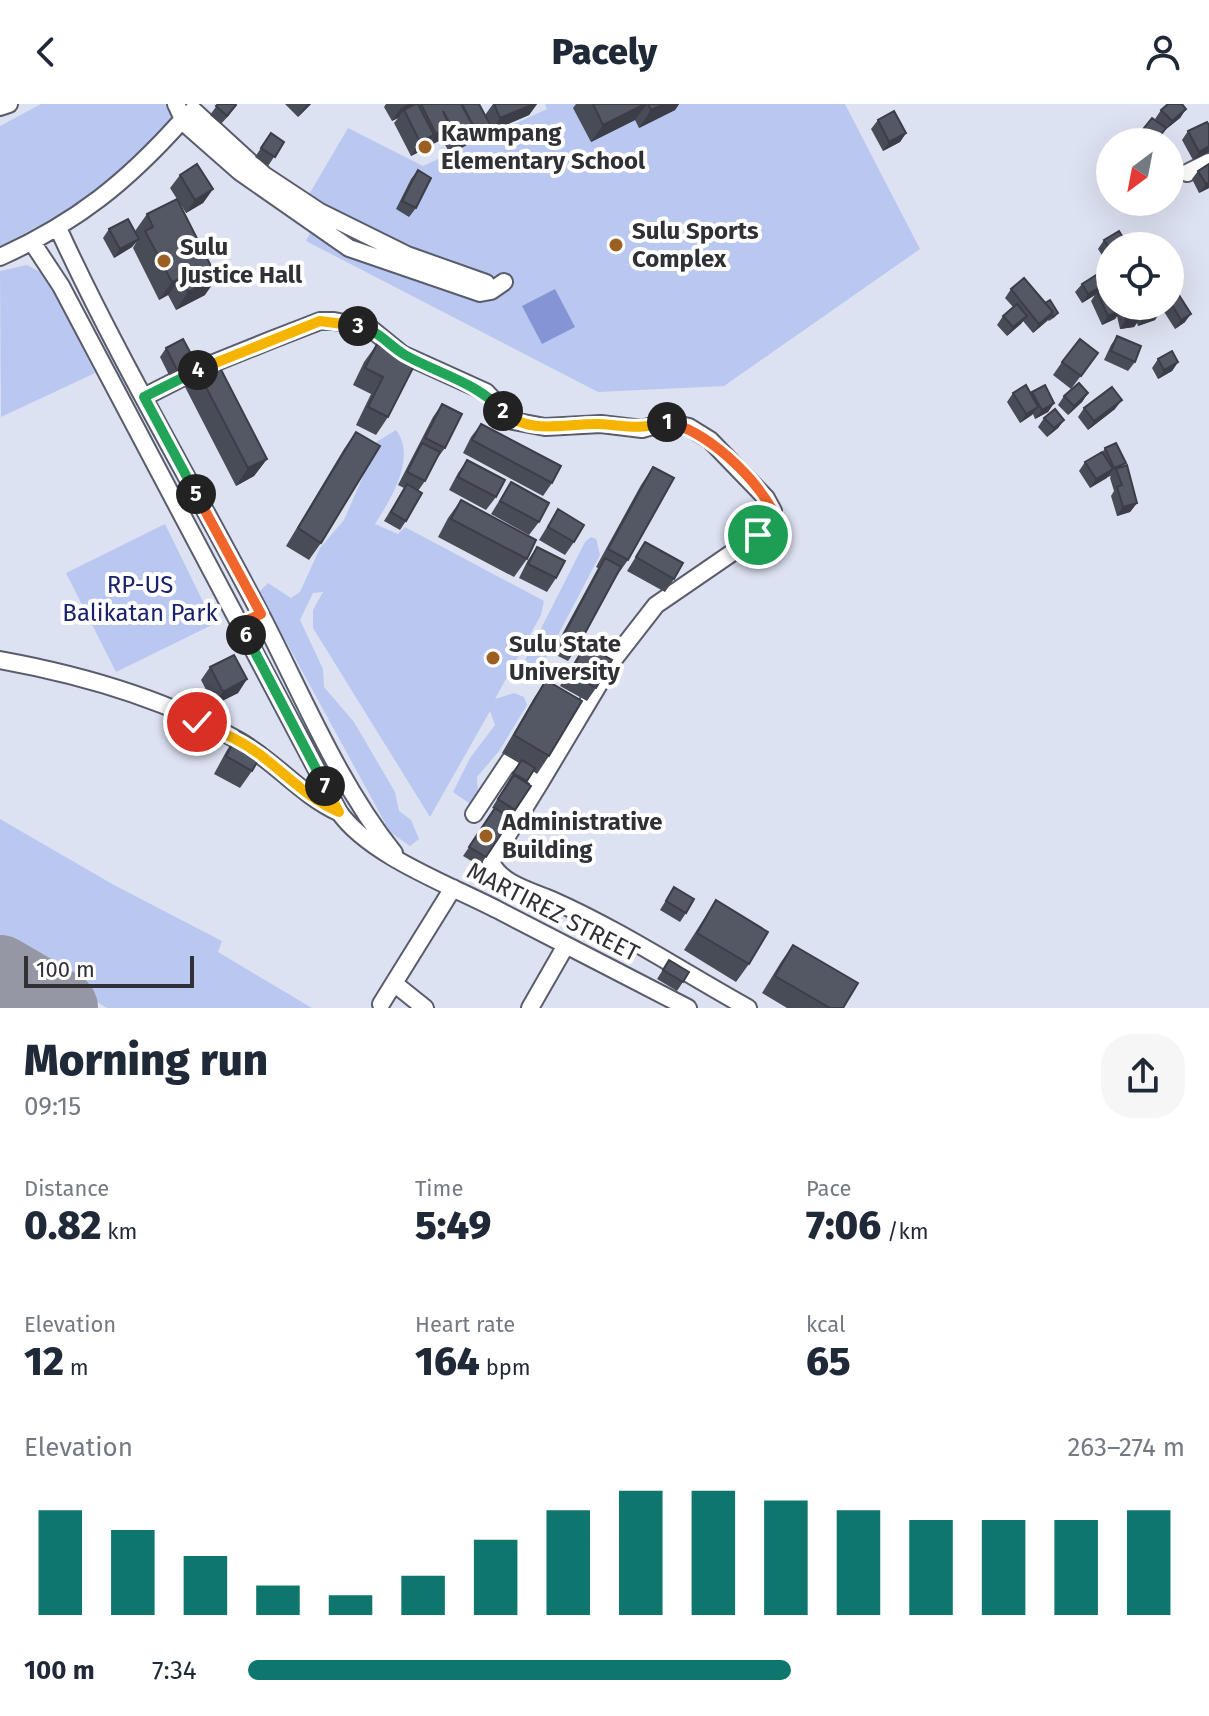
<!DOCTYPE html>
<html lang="en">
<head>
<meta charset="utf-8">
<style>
	body { margin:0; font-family:"Fira Sans",sans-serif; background:#f6f6f7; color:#1f2937; height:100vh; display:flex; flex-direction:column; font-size:30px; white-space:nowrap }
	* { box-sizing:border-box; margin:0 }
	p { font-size:26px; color:#747a83 }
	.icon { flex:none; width:44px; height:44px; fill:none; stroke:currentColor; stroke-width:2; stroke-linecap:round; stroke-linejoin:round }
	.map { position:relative; height:904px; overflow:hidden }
	.details { display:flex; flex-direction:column; background:#fff; flex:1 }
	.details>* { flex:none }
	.needle { width:52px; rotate:212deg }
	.tools { position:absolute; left:1096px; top:24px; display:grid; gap:16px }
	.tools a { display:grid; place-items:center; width:88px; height:88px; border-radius:50%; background:#fff; box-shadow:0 8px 32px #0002; font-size:40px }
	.scale { position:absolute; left:24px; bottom:20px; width:170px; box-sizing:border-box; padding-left:8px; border:4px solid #303137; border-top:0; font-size:22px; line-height:28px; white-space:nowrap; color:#303137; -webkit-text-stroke:6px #fff; paint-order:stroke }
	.pin { position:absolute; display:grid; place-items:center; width:68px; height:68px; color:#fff; margin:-34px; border:4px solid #fff; border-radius:50%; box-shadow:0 2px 8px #0007 }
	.km { position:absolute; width:40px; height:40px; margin:-20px; border-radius:50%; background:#222; color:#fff; font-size:22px; line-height:40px; text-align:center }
	.round { display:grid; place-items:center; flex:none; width:84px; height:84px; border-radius:32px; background:#f6f6f7 }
	.head { display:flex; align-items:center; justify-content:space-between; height:136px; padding:0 24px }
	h1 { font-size:44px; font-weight:800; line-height:60px }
	.figures { display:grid; grid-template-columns:repeat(3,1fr); gap:12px; height:136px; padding:8px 24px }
	.figures div { display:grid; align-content:center }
	.figures b { font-size:40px; font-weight:800 }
	.figures small { font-size:22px; font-weight:400 }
	.figures p { font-size:22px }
	.chart { height:224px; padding:16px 24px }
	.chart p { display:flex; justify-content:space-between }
	.chart svg { width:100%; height:144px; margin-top:8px; stroke:#0f766e; stroke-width:6 }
	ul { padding:0 24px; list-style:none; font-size:26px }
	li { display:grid; grid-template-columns:128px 96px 1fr; align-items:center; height:60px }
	li i { height:20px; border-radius:10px; background:#0f766e }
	header { display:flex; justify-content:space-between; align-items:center; height:104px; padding:0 24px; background:#fff; font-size:36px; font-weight:800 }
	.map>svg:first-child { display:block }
	.green { fill:#bac7f0 }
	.water { fill:#8495d6 }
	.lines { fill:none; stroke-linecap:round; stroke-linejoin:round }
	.runway { stroke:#9598a4; stroke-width:76 }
	.minor-casing { stroke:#595d6b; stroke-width:20 }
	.minor { stroke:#fff; stroke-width:16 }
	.wall { fill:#484c57 }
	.shaded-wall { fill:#3b3e47 }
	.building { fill:#545865; stroke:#3b3e47; stroke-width:2 }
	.split-1-casing { stroke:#fff; stroke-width:16 }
	.split-2-casing { stroke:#fff; stroke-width:16 }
	.split-3-casing { stroke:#fff; stroke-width:16 }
	.split-4-casing { stroke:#fff; stroke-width:16 }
	.split-5-casing { stroke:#fff; stroke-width:16 }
	.split-6-casing { stroke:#fff; stroke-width:16 }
	.split-7-casing { stroke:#fff; stroke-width:16 }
	.split-8-casing { stroke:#fff; stroke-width:16 }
	.split-1 { stroke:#f0652b; stroke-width:10 }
	.split-2 { stroke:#f5b400; stroke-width:10 }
	.split-3 { stroke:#22a559; stroke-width:10 }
	.split-4 { stroke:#f5b400; stroke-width:10 }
	.split-5 { stroke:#22a559; stroke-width:10 }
	.split-6 { stroke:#f0652b; stroke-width:10 }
	.split-7 { stroke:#22a559; stroke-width:10 }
	.split-8 { stroke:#f5b400; stroke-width:10 }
	.poi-dot { fill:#9c5f22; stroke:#fff; stroke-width:3 }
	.labels { text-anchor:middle; stroke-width:8; stroke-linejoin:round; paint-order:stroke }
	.poi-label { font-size:24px; font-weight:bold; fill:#303137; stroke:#fff; text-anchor:start }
	.park-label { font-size:24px; fill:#1b226d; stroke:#fff }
	.street-label { font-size:24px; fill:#303137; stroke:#fff }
</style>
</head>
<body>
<header><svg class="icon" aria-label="back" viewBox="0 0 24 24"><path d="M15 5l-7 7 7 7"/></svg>Pacely<svg class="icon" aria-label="person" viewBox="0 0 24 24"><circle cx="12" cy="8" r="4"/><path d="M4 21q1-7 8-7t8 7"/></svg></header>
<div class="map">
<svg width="1209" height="904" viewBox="0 0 1209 904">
	<rect width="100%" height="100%" fill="#dde2f2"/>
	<path class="green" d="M41 0H165L172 11 171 18 90 95 0 142V22Z
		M545 0H845L920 145 724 282 598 288 306 137 322 105 307 94 348 24 423 62 547 5Z
		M27 161 46 171 95 269 1 313 0 167Z
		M396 326C417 353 391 395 375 420L398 430 405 423 544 497 541 511 495 595 514 589 524 593 527 601 499 647 477 673 478 689 485 696 479 706 453 688 470 654 495 621 490 607 430 713 313 524V506L323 488 313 489 300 516 323 565 324 583 354 618 395 688 399 707 411 716 419 735 410 742 390 728 259 488 268 479 291 494 300 488 320 444 344 416 368 361 367 354 373 340Z
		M165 420 214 520 116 568 66 469Z
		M591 433 596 435 600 451 537 571 526 575 522 562 585 438Z
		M0 715 114 781 222 837 218 848 312 904H107L0 840Z"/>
	<path class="water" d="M555 185 575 223 542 240 522 202Z"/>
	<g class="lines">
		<path class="runway" d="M0 869 60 904"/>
		<defs>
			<path id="minor" d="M0 3 9 0
				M193 6 264 71 320 108 407 151 486 179
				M182 17 240 68 349 144 480 189 491 187 504 178
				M1187 69 1209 58
				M58 124C119 257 194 382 261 511 302 590 338 679 394 749
				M32 138 61 182 339 708C370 752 450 781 498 806 561 839 625 871 688 904
				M0 153C77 118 127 78 183 15L176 0
				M144 293 199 265 271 236 320 217H334L370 224 402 250 486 288 513 317 545 323 601 320 642 325 667 318 689 323 710 336 766 394 773 407 758 431 656 501 614 555 541 677
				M0 556C83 571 167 595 241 638 278 660 301 691 340 709
				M474 710 510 656 541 677 491 758C501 780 531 787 552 796 620 826 683 868 748 904
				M395 880 425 904
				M381 900 453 784
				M530 904 565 843"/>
		</defs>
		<use href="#minor" class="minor-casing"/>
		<use href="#minor" class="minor"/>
	</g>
	<path class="wall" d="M218 0 230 10 221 20 210 11Z
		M285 0H311L298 13Z
		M386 0H479L485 11 493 0H537L529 11 492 27 490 30 476 37 473 31 467 41 450 50 442 35 411 52 394 19 398 14 392 17 384 3Z
		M576 0H679L675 6 639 24 635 16 591 38 573 4Z
		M1186 5 1180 14 1165 26 1156 38H1134L1152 14 1158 18 1155 15 1161 6Z
		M878 16 906 29 900 38 883 47 871 25Z
		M1188 27 1209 48 1193 56 1182 36Z
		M271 29 284 38 268 62 255 53Z
		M1209 60V84L1199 89 1192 75 1198 67Z
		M418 66 416 104 409 113 396 105 411 75Z
		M180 71 213 85 203 99 186 109 177 95 205 191 176 206 168 191 159 196 133 144 138 135 132 143 114 154 103 134 109 125 135 127 147 110 177 95 170 84Z
		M1104 136 1110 142V164L1098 145Z
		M1082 180 1104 181 1100 187 1110 202H1160L1155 216 1138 222 1137 219 1134 223 1120 225 1117 212 1122 205 1115 215 1102 221 1091 197 1095 191 1082 199 1075 188Z
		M1011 185 1045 199 1058 209 1055 213 1049 217 1048 216 1033 229 1023 217 1007 232 997 221 1003 212 1013 203 1005 194Z
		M1170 192 1185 218 1175 225 1161 203 1170 202Z
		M1117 232 1135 258 1128 267 1104 256 1111 241Z
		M377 240 415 260 388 313 376 331 356 321 371 290 353 281 364 258Z
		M166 244 196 259 189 268 172 277 160 253Z
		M1098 249 1071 285 1053 271 1062 258Z
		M1158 255 1178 258 1172 267 1158 275 1152 264Z
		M196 264 267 355 254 372 236 382 184 281Z
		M1032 288 1054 299 1048 308 1035 315 1033 310 1020 319 1007 298 1013 289 1031 290Z
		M1088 289 1082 298 1068 311 1058 301 1064 292Z
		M442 300 445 344 435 357 425 377 418 387 406 417 400 426 384 417 404 384 398 381 433 313Z
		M1084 304 1115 305 1088 326 1078 313Z
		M1044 314 1064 316 1058 324 1047 333 1038 323Z
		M481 320 552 379 543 392 463 349 471 333Z
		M356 328 321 439 309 456 286 442 344 345Z
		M1105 344 1123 362 1137 399 1130 408 1117 412 1111 392 1114 387 1110 374 1111 372 1108 373V372L1090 384 1079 367 1085 358 1102 349Z
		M467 356 496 393 486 406 449 386 458 369Z
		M653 363 628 456 615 474 577 544 568 557 552 549 598 464 596 463 641 381Z
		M511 378 539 418 529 431 491 410Z
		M461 396 527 455 514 473 438 433 448 414Z
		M558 405 574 438 565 451 539 436Z
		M645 438 674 475 665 488 627 467Z
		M537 443 556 474 547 488 519 474 528 456Z
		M585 541 596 584 587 597 560 582 576 555Z
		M210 563 247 575 238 589 214 601 201 576Z
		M546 576 549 652 537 670 533 667 526 679 531 682 480 762 463 752 495 705 492 704 519 659 502 649 534 594Z
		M239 628 252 667 240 684 214 670 227 646Z
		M674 783 686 809 680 818 660 806Z
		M716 796 749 860 736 878 684 846Z
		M793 841 843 904H787L762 889 781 858Z
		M669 856 683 878 677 887 657 875Z"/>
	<path class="shaded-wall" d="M307 0H311L298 13Z
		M408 0H413L407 10 404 6 398 14 392 17 401 4Z
		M534 0H537L529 11 492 27 490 30 476 37 479 33 492 26 500 14Z
		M645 0H647L635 16 591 38 603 21Z
		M664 0H679L675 6 639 24 651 6Z
		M1186 5 1180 14 1165 26 1172 17Z
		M450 23 441 36 427 43 436 30Z
		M476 27 467 41 450 50 459 36Z
		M906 29 900 38 883 47 889 38Z
		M434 31 425 45 411 52 420 38Z
		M1209 42V48L1193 56 1199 48Z
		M1209 78V84L1199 89 1206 80Z
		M213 85 203 99 186 109 195 96Z
		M139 135 132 143 114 154 120 145Z
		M181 174 168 191 159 196 172 178Z
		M217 174 205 191 176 206 188 188Z
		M1104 181 1098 189 1097 188 1095 191 1082 199 1088 190Z
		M1121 206 1115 215 1102 221 1108 212Z
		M1161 207 1155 216 1138 222 1144 213Z
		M1053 208 1047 217 1033 229 1039 220Z
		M1191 210 1185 218 1175 225 1181 216Z
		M1027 212 1021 220 1007 232 1013 223Z
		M1140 214 1134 223 1120 225 1126 216Z
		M1178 258 1172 267 1158 275 1164 266Z
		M196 259 189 268 172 277 178 268Z
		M1088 289 1082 298 1068 311 1074 302Z
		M1122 296 1115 305 1088 326 1094 317Z
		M1054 299 1048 308 1035 315 1042 306Z
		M1038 303 1032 311 1020 319 1026 310Z
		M1064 316 1058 324 1047 333 1054 324Z
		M267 355 254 372 236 382 248 364Z
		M1113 365 1107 374 1090 384 1096 375Z
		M1137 399 1130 408 1117 412 1123 403Z
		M247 575 238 589 214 601 223 588Z"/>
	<path class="building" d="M218 0H235L236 1 227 12 216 2Z
		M415 0H418L434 31 420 38 404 6Z
		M421 0H461L476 27 459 36 443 7 450 23 436 30Z
		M462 0H479L493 26 479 33Z
		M494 0H534L500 14Z
		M593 0H645L603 21Z
		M648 0H664L651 6Z
		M1168 0H1182L1186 5 1172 17 1161 6Z
		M894 7 906 29 889 38 878 16Z
		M1152 14 1166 24 1155 38H1152L1140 29Z
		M1207 18 1209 21V42L1199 48 1188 27Z
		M271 29 284 38 275 53 261 44Z
		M197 60 213 85 195 96 180 71Z
		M1209 60V78L1206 80 1198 67Z
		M418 66 431 74 416 104 402 97Z
		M177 95 217 174 188 188 181 174 172 178 145 127 153 123 147 110Z
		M128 115 139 135 120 145 109 125Z
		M1119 127 1128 142H1110V145L1104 136Z
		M1098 170 1104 181 1088 190 1082 180Z
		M1024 174 1053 208 1039 220 1011 185Z
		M1110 182V202H1120L1121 206 1108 212 1097 188Z
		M1177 188 1191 210 1181 216 1170 198V192Z
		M1050 196 1058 209 1052 213 1051 212 1053 208 1045 199Z
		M1017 200 1027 212 1013 223 1003 212Z
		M1128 202H1138L1140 214 1126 216 1124 203Z
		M1141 202H1160L1161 207 1144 213Z
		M1117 232 1141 242 1135 258 1111 247Z
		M183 235 196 259 178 268 166 244Z
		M1080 235 1098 249 1081 272 1062 258Z
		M377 240 415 260 388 313 368 303 383 273 365 264Z
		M1172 247 1178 258 1164 266 1158 255Z
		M215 254 267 355 248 364 196 264Z
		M1079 279 1088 289 1074 302 1064 292Z
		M1026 281 1038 303 1026 310 1013 289Z
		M1045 281 1054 299 1042 306 1032 288Z
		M1112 283 1122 296 1094 317 1084 304Z
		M442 300 462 310 445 344 425 334Z
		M1055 305 1064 316 1054 324 1044 314Z
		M481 320 561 362 552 379 472 336Z
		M356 328 380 342 321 439 298 424Z
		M422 339 440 348 425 377 407 368Z
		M1116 339 1126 359 1114 364 1105 344Z
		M1102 348 1113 365 1096 375 1085 358Z
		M467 356 505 376 496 393 458 373Z
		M1127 361 1137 399 1123 403 1117 383 1122 381 1116 365Z
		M653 363 674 374 628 456 608 445Z
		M511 378 549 399 539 418 500 397Z
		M407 380 422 389 406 417 391 408Z
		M461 396 536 436 527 455 451 415Z
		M558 405 584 421 574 438 548 423Z
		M645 438 683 459 674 475 636 453Z
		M537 443 565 457 556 474 528 460Z
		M605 454 621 463 577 544 561 536Z
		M585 541 612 556 596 584 570 569Z
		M234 551 247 575 223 588 210 563Z
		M546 576 582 597 549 652 514 631Z
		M239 628 265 644 252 667 226 652Z
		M522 656 535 664 527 677 513 669Z
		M514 671 531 682 515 706 498 695Z
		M495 704 511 715 486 753 469 743Z
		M674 783 694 795 686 809 666 797Z
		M716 796 768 828 749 860 697 829Z
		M793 841 858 879 843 904H830L775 872Z
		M669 856 689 868 683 878 663 866Z"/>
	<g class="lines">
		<defs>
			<path id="split-1" d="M667 318C707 327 753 371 773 407L758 431"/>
			<path id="split-2" d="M503 307C528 332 567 319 599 320 629 322 637 326 667 318"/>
			<path id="split-3" d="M358 222C379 226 388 241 405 251 439 270 476 278 503 307"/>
			<path id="split-4" d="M198 266 320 217 358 222"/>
			<path id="split-5" d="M196 390 144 293 198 266"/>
			<path id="split-6" d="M196 390 261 510 241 519 246 531"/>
			<path id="split-7" d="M246 531 325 682"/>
			<path id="split-8" d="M197 618C222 628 247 639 268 657 292 676 310 695 339 708L325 682"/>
		</defs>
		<use href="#split-1" class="split-1-casing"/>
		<use href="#split-2" class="split-2-casing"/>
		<use href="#split-3" class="split-3-casing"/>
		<use href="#split-4" class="split-4-casing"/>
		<use href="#split-5" class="split-5-casing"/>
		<use href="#split-6" class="split-6-casing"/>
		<use href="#split-7" class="split-7-casing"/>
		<use href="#split-8" class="split-8-casing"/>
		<use href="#split-1" class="split-1"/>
		<use href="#split-2" class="split-2"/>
		<use href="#split-3" class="split-3"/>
		<use href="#split-4" class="split-4"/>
		<use href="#split-5" class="split-5"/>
		<use href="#split-6" class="split-6"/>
		<use href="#split-7" class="split-7"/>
		<use href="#split-8" class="split-8"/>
	</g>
	<g class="poi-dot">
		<circle cx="425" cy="43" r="8"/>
		<circle cx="616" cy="141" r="8"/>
		<circle cx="164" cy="157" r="8"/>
		<circle cx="493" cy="554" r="8"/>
		<circle cx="486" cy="732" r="8"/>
	</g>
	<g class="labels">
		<g class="poi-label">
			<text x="441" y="37">Kawmpang<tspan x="441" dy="28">Elementary School</tspan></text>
			<text x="632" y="135">Sulu Sports<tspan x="632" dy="28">Complex</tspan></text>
			<text x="180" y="151">Sulu<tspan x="180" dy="28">Justice Hall</tspan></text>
			<text x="509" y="548">Sulu State<tspan x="509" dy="28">University</tspan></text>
			<text x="502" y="726">Administrative<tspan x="502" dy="28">Building</tspan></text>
		</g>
		<g class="park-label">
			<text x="140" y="489">RP-US<tspan x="140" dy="28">Balikatan Park</tspan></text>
		</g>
		<g class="street-label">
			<text transform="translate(553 808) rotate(27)" y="8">MARTIREZ STREET</text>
		</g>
	</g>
</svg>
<div class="tools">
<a><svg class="needle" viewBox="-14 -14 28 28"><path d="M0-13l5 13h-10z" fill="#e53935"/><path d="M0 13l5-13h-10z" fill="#747a83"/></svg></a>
<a><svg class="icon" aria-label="locate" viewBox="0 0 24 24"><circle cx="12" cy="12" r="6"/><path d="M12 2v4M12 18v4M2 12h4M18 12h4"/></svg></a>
</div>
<div class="scale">100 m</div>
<div class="pin" style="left:758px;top:431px;background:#1e9e55"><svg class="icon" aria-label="arrive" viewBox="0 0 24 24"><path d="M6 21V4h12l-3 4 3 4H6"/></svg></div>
<div class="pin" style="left:197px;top:618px;background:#d93025"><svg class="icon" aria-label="check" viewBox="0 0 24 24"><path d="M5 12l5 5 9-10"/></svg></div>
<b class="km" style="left:667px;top:318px">1</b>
<b class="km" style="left:503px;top:307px">2</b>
<b class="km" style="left:358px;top:222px">3</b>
<b class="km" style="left:198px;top:266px">4</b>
<b class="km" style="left:196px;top:390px">5</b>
<b class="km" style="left:246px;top:531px">6</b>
<b class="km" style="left:325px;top:682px">7</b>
</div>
<section class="details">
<div class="head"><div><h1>Morning run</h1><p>09:15</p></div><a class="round"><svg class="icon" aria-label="share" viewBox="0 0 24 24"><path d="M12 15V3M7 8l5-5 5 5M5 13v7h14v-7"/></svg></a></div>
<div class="figures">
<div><p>Distance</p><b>0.82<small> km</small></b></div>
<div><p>Time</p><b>5:49</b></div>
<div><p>Pace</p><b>7:06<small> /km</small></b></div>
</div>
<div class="figures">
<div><p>Elevation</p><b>12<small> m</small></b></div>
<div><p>Heart rate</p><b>164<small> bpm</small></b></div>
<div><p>kcal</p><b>65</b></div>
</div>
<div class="chart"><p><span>Elevation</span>263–274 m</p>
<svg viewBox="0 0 160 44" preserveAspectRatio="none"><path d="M5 44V12M15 44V18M25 44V26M35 44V35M45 44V38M55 44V32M65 44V21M75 44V12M85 44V6M95 44V6M105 44V9M115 44V12M125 44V15M135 44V15M145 44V15M155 44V12"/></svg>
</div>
<ul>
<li><b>100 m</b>7:34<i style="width:58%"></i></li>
</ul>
</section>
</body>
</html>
